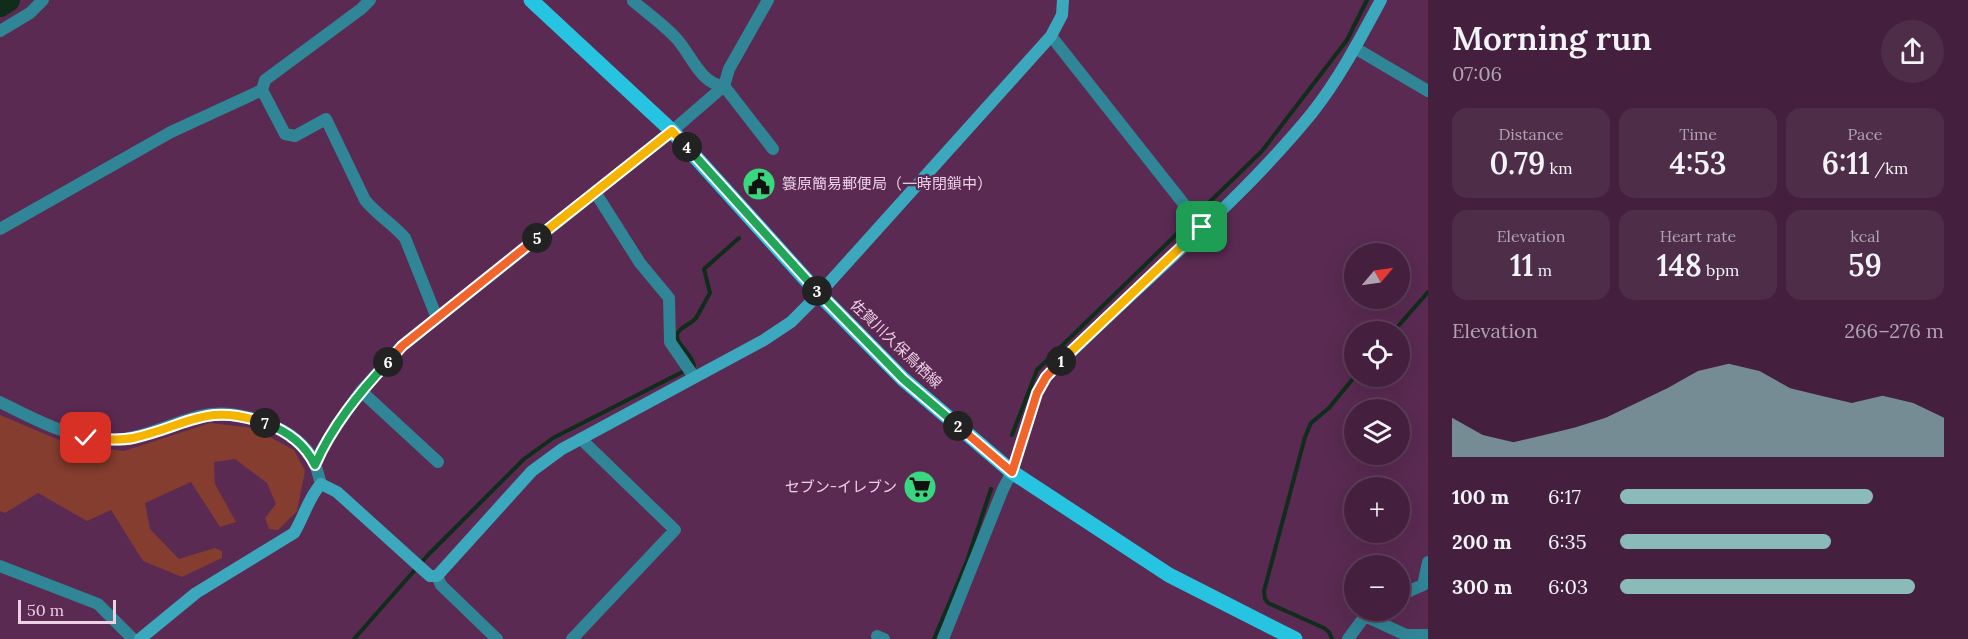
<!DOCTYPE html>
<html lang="en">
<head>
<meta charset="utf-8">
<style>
	body { margin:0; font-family:Lora,"Noto Sans JP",serif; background:#4e2d49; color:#f1f3f6; height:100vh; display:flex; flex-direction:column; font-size:22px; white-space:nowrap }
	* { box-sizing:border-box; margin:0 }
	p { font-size:20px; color:#afa3b0 }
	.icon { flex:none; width:33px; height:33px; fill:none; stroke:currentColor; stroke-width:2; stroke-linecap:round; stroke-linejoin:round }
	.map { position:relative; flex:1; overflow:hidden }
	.details { display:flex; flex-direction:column; background:#44203e; width:540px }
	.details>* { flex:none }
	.needle { width:39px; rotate:61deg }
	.buttons { position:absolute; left:1344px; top:243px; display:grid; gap:12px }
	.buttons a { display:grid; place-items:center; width:66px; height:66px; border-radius:50%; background:#44203e; box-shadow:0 6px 24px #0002,0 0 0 2px #5c3e58; font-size:30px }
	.scale { position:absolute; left:18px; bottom:15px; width:98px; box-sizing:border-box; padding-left:6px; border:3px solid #edcfe6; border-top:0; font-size:16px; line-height:21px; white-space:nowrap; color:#edcfe6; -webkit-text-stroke:4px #5a2a52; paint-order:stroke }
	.pin { position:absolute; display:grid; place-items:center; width:51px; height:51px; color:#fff; margin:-26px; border-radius:12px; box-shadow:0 3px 9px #0006 }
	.km { position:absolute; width:30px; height:30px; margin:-15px; border-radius:50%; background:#222; color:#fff; font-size:16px; line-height:30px; text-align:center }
	.round { display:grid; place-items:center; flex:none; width:63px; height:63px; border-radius:32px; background:#4e2d49 }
	.head { display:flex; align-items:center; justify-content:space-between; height:102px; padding:0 24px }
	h1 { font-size:33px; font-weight:600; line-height:45px }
	.stats { display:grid; grid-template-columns:repeat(3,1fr); gap:9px; height:102px; padding:6px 24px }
	.stats div { display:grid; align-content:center; border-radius:15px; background:#4e2d49; text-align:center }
	.stats b { font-size:30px; font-weight:600 }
	.stats small { font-size:16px; font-weight:400 }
	.stats p { font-size:16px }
	.chart { height:168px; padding:12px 24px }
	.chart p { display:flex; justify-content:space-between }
	.chart svg { width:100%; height:108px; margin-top:6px; fill:#8bbbb9; opacity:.7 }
	ul { padding:0 24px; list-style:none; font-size:20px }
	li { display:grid; grid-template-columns:96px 72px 1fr; align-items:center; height:45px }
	li i { height:15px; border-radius:8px; background:#8bbbb9 }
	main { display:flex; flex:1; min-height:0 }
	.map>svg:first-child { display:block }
	.green { fill:#843d2e }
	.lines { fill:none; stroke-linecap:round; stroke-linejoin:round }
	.stream { stroke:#0f2d1a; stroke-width:4 }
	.river { stroke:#0f2d1a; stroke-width:24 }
	.street { stroke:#308596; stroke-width:12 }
	.secondary { stroke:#3ca8be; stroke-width:12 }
	.primary { stroke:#27c4e1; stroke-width:15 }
	.split-1-casing { stroke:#fff; stroke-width:12 }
	.split-2-casing { stroke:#fff; stroke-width:12 }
	.split-3-casing { stroke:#fff; stroke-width:12 }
	.split-4-casing { stroke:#fff; stroke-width:12 }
	.split-5-casing { stroke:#fff; stroke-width:12 }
	.split-6-casing { stroke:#fff; stroke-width:12 }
	.split-7-casing { stroke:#fff; stroke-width:12 }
	.split-8-casing { stroke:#fff; stroke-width:12 }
	.split-1 { stroke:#f5b400; stroke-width:8 }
	.split-2 { stroke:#f0652b; stroke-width:8 }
	.split-3 { stroke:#22a559; stroke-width:8 }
	.split-4 { stroke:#22a559; stroke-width:8 }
	.split-5 { stroke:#f5b400; stroke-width:8 }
	.split-6 { stroke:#f0652b; stroke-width:8 }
	.split-7 { stroke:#22a559; stroke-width:8 }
	.split-8 { stroke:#f5b400; stroke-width:8 }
	.labels { text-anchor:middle; stroke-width:4.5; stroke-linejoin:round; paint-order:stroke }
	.poi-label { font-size:15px; fill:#edcfe6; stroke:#5a2a52; text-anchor:start }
	.street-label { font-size:15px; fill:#edcfe6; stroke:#5a2a52 }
</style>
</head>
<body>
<main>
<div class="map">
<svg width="1428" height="639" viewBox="0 0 1428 639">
	<rect width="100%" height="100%" fill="#5a2a52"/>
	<path class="green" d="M0 415 71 445 124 451 210 423 253 428 294 450 305 471 297 511 278 530 269 529 265 518 276 504 267 483 235 459 214 462 215 484 236 522 220 527 191 482 145 503 150 529 179 559 215 548 222 551V558L182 577 143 561 111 510 87 521 38 493 5 513 0 511Z"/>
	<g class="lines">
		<path class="stream" d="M1393 332 1428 292
			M1012 435 1037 370 1262 151 1347 40 1367 0
			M354 639 428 555 524 459 553 438 694 366C693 356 684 351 679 342 671 329 690 326 696 318 701 310 705 301 710 293L704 269 739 238
			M934 639 967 561 991 489
			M1332 639 1329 632 1324 628 1268 603 1265 599 1264 591 1305 437 1311 423 1329 408 1355 376"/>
		<path class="river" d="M0 5 8 0"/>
		<path class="street" d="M633 1C647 13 663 24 676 38 691 54 700 84 724 86L773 149
			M0 31 30 13 43 0
			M1051 36 1202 227
			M1355 48 1428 91
			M262 90 265 80 361 9 370 0
			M595 192 640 263 669 298 670 342 694 377
			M0 229 171 132 262 90 285 134 295 136 326 119 365 200C377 215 393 224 405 238L437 318
			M361 391 438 462
			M0 402C32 418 74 441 111 440 142 439 169 424 199 416 233 407 289 424 310 454 316 463 318 474 321 484
			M315 465 322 449 339 422 361 391 402 346 672 131 724 86 729 69 768 0
			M0 566 98 604 133 639
			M437 576 441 585 497 639
			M1400 595 1423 585 1428 562
			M1365 616 1406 635H1428
			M877 636 884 639
			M572 639 675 530 581 439
			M943 639 1003 489 1012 472
			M1348 639 1365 616 1374 610"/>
		<path class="secondary" d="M1012 472 1037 393 1046 377C1133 288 1233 210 1312 113 1339 79 1360 39 1381 0
			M140 639 196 593 294 533C304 517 308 498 321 484L337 492 430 576H437L532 471 562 449 764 340 791 322 819 294 1051 36 1062 15 1063 0"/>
		<path class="primary" d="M531 0 672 131 819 294 903 379 1012 472 1169 575 1295 639"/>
	</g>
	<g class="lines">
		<defs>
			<path id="split-1" d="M1061 361 1202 227"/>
			<path id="split-2" d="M958 426 1012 472 1037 393 1046 377 1061 361"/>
			<path id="split-3" d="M817 291 903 379 958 426"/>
			<path id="split-4" d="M687 147 817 291"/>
			<path id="split-5" d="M537 238 672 131 687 147"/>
			<path id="split-6" d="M388 362 402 346 537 238"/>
			<path id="split-7" d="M265 423C287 431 305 444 315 465 332 426 359 393 388 362"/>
			<path id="split-8" d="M86 438C102 439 118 441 133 438 188 426 205 402 265 423"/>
		</defs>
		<use href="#split-1" class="split-1-casing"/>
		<use href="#split-2" class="split-2-casing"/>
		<use href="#split-3" class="split-3-casing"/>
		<use href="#split-4" class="split-4-casing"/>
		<use href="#split-5" class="split-5-casing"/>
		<use href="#split-6" class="split-6-casing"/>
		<use href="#split-7" class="split-7-casing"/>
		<use href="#split-8" class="split-8-casing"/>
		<use href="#split-1" class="split-1"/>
		<use href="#split-2" class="split-2"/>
		<use href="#split-3" class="split-3"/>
		<use href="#split-4" class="split-4"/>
		<use href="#split-5" class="split-5"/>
		<use href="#split-6" class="split-6"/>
		<use href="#split-7" class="split-7"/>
		<use href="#split-8" class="split-8"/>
	</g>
	<defs>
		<symbol id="civic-disc" viewBox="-11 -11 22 22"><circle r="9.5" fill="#38d880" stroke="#5a2a52"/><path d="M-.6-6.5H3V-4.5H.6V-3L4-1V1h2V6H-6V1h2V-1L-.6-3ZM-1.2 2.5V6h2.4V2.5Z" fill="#111"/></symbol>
		<symbol id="supermarket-disc" viewBox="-11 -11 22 22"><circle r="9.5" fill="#38d880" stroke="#5a2a52"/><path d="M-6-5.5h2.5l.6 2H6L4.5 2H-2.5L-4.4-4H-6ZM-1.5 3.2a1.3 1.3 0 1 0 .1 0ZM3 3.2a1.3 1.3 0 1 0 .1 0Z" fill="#111"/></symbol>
	</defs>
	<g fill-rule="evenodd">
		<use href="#civic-disc" x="740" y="165" width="38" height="38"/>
		<use href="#supermarket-disc" x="901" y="468" width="38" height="38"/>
	</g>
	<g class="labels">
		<g class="poi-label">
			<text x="782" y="189">簑原簡易郵便局（一時閉鎖中）</text>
			<text x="897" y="492" text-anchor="end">セブン-イレブン</text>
		</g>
		<g class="street-label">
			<text transform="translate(896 344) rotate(44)" y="5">佐賀川久保鳥栖線</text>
		</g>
	</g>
</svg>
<div class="buttons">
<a><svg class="needle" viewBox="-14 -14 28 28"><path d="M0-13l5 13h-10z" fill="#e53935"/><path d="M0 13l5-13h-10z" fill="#afa3b0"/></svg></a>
<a><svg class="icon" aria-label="locate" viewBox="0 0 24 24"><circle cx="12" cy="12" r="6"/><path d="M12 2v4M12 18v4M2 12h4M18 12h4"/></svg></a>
<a><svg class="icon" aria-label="layers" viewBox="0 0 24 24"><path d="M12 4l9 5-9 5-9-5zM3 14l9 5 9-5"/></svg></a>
<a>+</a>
<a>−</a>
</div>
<div class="scale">50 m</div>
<div class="pin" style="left:1202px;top:227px;background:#1e9e55"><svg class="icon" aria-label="arrive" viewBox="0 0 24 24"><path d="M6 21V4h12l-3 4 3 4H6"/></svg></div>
<div class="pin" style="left:86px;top:438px;background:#d93025"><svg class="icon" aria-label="check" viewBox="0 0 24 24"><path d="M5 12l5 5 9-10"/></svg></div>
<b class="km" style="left:1061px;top:361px">1</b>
<b class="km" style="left:958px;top:426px">2</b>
<b class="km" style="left:817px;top:291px">3</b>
<b class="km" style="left:687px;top:147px">4</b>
<b class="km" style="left:537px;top:238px">5</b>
<b class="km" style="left:388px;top:362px">6</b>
<b class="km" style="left:265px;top:423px">7</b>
</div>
<section class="details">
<div class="head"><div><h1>Morning run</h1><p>07:06</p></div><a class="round"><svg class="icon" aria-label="share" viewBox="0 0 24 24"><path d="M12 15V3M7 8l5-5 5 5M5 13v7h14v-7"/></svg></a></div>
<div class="stats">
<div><p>Distance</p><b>0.79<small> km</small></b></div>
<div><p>Time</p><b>4:53</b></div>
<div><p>Pace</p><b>6:11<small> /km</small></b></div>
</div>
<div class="stats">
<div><p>Elevation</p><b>11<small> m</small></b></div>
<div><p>Heart rate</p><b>148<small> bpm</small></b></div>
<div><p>kcal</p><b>59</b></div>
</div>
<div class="chart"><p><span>Elevation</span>266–276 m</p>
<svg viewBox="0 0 160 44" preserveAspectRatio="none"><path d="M0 44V28L10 35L20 38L30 35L40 32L50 28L60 22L70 16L80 9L90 6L100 9L110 16L120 19L130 22L140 19L150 22L160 28V44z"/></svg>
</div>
<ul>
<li><b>100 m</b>6:17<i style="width:78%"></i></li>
<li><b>200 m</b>6:35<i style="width:65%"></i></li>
<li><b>300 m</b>6:03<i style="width:91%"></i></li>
</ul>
</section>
</main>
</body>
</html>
